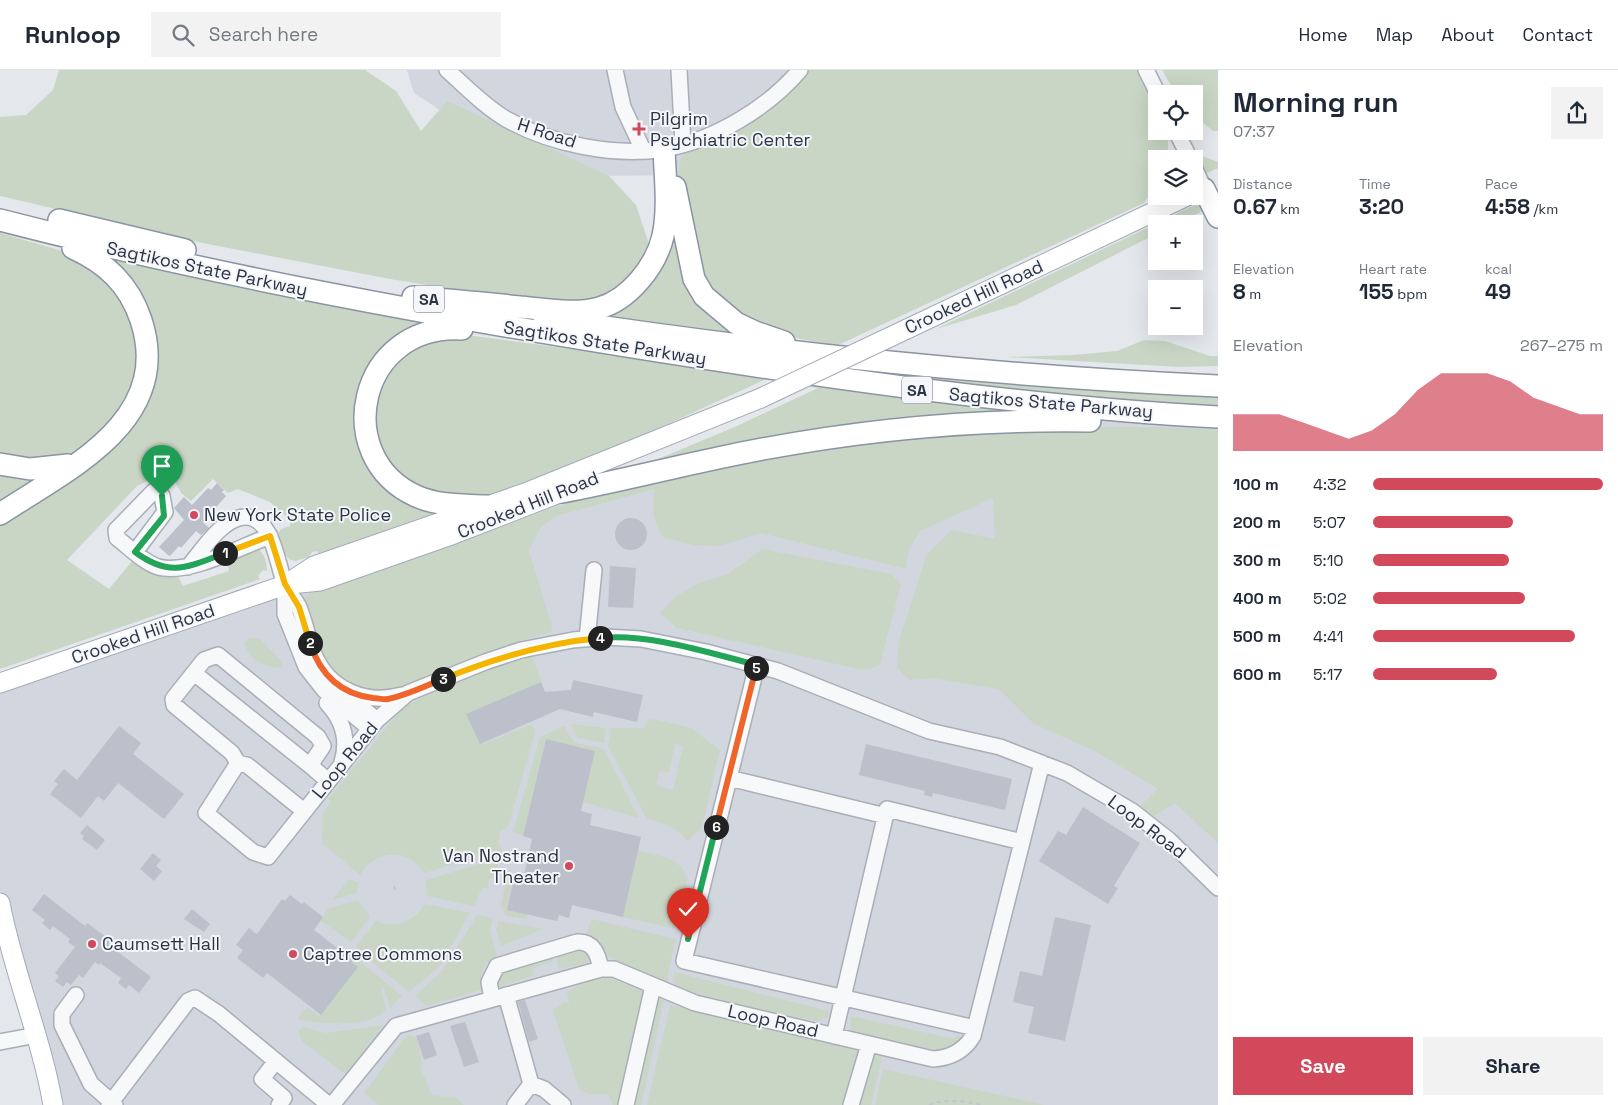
<!DOCTYPE html>
<html lang="en">
<head>
<meta charset="utf-8">
<style>
	body { margin:0; font-family:"Space Grotesk",sans-serif; background:#f2f2f3; color:#1f2937; height:100vh; display:flex; flex-direction:column; font-size:19px; white-space:nowrap }
	* { box-sizing:border-box; margin:0 }
	p { font-size:16px; color:#747a83 }
	.icon { flex:none; width:28px; height:28px; fill:none; stroke:currentColor; stroke-width:2; stroke-linecap:round; stroke-linejoin:round }
	.map { position:relative; flex:1; overflow:hidden }
	.details { display:flex; flex-direction:column; background:#fff; width:400px }
	.details>* { flex:none }
	.controls { position:absolute; left:1148px; top:15px; display:grid; gap:10px }
	.controls a { display:grid; place-items:center; width:55px; height:55px; border-radius:0px; background:#fff; box-shadow:0 5px 20px #0002; font-size:25px }
	.pin { position:absolute; display:grid; place-items:center; width:42px; height:42px; color:#fff; margin:-51px -21px; border-radius:50% 50% 50% 0; rotate:-45deg; box-shadow:0 0 5px #0007 }
	.pin .icon { rotate:45deg }
	.km { position:absolute; width:25px; height:25px; margin:-12px; border-radius:50%; background:#222; color:#fff; font-size:14px; line-height:25px; text-align:center }
	.round { display:grid; place-items:center; flex:none; width:52px; height:52px; border-radius:0px; background:#f2f2f3 }
	.summary { display:flex; align-items:center; justify-content:space-between; height:85px; padding:0 15px }
	h1 { font-size:28px; font-weight:800; line-height:38px }
	.metrics { display:grid; grid-template-columns:repeat(3,1fr); gap:8px; height:85px; padding:5px 15px }
	.metrics div { display:grid; align-content:center }
	.metrics b { font-size:21px; font-weight:800 }
	.metrics small { font-size:14px; font-weight:400 }
	.metrics p { font-size:14px }
	.chart { height:140px; padding:10px 15px }
	.chart p { display:flex; justify-content:space-between }
	.chart svg { width:100%; height:90px; margin-top:5px; fill:#d1495b; opacity:.7 }
	.primary-button { display:flex; gap:10px; margin-top:auto; padding:10px 15px }
	.primary-button a { flex:1; height:58px; border-radius:0px; background:#d1495b; color:#fff; font-size:20px; font-weight:800; line-height:58px; text-align:center }
	.primary-button a+a { background:#f2f2f3; color:#1f2937 }
	ul { padding:0 15px; list-style:none; font-size:16px }
	li { display:grid; grid-template-columns:80px 60px 1fr; align-items:center; height:38px }
	li i { height:12px; border-radius:6px; background:#d1495b }
	header { display:flex; align-items:center; gap:30px; box-sizing:border-box; height:70px; padding:0 25px; background:#fff; border-bottom:1px solid #e0e1e3 }
	header strong { font-size:24px }
	nav { display:flex; gap:28px; margin-inline-start:auto; font-size:18px }
	.search { width:350px; height:45px; background:#f2f2f3; display:flex; align-items:center; gap:12px; box-sizing:border-box; padding:0 18px; border-radius:0px; color:#747a83; font-size:19px }
	main { display:flex; flex:1; min-height:0 }
	.map>svg:first-child { display:block }
	.built { fill:#d2d6de }
	.green { fill:#c9d6c5; fill-rule:evenodd }
	.building { fill:#bbc0ca }
	.lines { fill:none; stroke-linecap:round; stroke-linejoin:round }
	.minor-casing { stroke:#a9aeb7; stroke-width:18 }
	.major-casing { stroke:#a3abb8; stroke-width:21 }
	.highway-casing { stroke:#8b94a3; stroke-width:24 }
	.path { stroke:#c2c5cb; stroke-width:2; stroke-dasharray:4 4; stroke-linecap:butt }
	.minor { stroke:#f7f8fa; stroke-width:15 }
	.major { stroke:#fff; stroke-width:19 }
	.highway { stroke:#fff; stroke-width:21 }
	.major-bridge-casing { stroke:#a3abb8; stroke-width:21; stroke-linecap:butt }
	.major-bridge { stroke:#fff; stroke-width:19 }
	.split-1-casing { stroke:#fff; stroke-width:10 }
	.split-2-casing { stroke:#fff; stroke-width:10 }
	.split-3-casing { stroke:#fff; stroke-width:10 }
	.split-4-casing { stroke:#fff; stroke-width:10 }
	.split-5-casing { stroke:#fff; stroke-width:10 }
	.split-6-casing { stroke:#fff; stroke-width:10 }
	.split-7-casing { stroke:#fff; stroke-width:10 }
	.split-1 { stroke:#22a559; stroke-width:6 }
	.split-2 { stroke:#f5b400; stroke-width:6 }
	.split-3 { stroke:#f0652b; stroke-width:6 }
	.split-4 { stroke:#f5b400; stroke-width:6 }
	.split-5 { stroke:#22a559; stroke-width:6 }
	.split-6 { stroke:#f0652b; stroke-width:6 }
	.split-7 { stroke:#22a559; stroke-width:6 }
	.poi-dot { fill:#d1495b; stroke:#f4f6f9; stroke-width:2 }
	.labels { text-anchor:middle; stroke-width:4; stroke-linejoin:round; paint-order:stroke }
	.shield { fill:#f4f6f9; stroke:#676e7b; stroke-width:1 }
	.shield-label { font-size:16px; font-weight:bold; fill:#2b3445 }
	.poi-label { font-size:18px; fill:#2b3445; stroke:#f4f6f9; text-anchor:start }
	.street-label { font-size:18px; fill:#2b3445; stroke:#f4f6f9 }
</style>
</head>
<body>
<header>
<strong>Runloop</strong>
<div class="search"><svg class="icon" aria-label="search" viewBox="0 0 24 24"><circle cx="10" cy="10" r="6"/><path d="M15 15l6 6"/></svg>Search here</div>
<nav><a>Home</a><a>Map</a><a>About</a><a>Contact</a></nav>
</header>
<main>
<div class="map">
<svg width="1218" height="1035" viewBox="0 0 1218 1035">
	<rect width="100%" height="100%" fill="#e4e7ec"/>
	<path class="built" d="M407 0H874L696 105 588 106 487 71 414 23Z
		M1060 351H1218V1035H55L0 820V615L383 483 654 405Z"/>
	<path class="green" d="M59 0H365L396 21 421 61 447 31 609 106 636 135 652 183 606 229 545 234 390 209 203 173 0 126V47L26 45 53 20Z
		M809 0H1141L1156 29V61H1168V89H1156V117L1144 133 838 275C779 267 714 254 692 189 685 166 682 127 678 102L681 89 691 77 805 5Z
		M1162 0H1218V61H1213L1194 45V24H1176Z
		M1180 78 1218 92V98L1194 109V89H1179Z
		M1218 124V133L1177 154H1156V164L1016 235 936 259Z
		M670 128 679 186 750 269 580 247 629 232Z
		M0 163 73 184 105 203 134 250 136 308 112 355 73 385 25 393 0 387Z
		M101 186 437 251 380 283 362 377 450 441 325 484 324 482 319 484 317 481 312 482 308 488C304 488 298 490 296 491 284 491 280 473 278 464L281 459 290 456V450L270 432 238 419 228 423 213 409 191 431 182 424 168 401 137 416 67 490 109 519 133 490 154 505 162 506 177 504 183 516 229 501 227 491 256 477C264 483 267 491 267 501L263 500 258 506 260 509 0 599V450L123 362 152 283Z
		M459 264 1029 340 646 394 737 356 818 318 766 309 592 389 506 422 475 428 437 426 404 413 381 387 370 355 373 319 391 290 423 269Z
		M1144 270 1165 271 1210 286H1218V296L1179 297 1006 287 1073 285 1117 281Z
		M866 299 1218 324V341L859 305Z
		M1029 357H1162L1218 360V773L1175 733 1152 747 1140 736 1158 719 1095 681 1034 654 999 619 932 608 910 610 897 598 899 571 927 484 952 460 995 469 993 428 920 461 909 479 906 499 761 463 720 476 694 475 664 468C652 450 651 438 655 419L556 446 541 457 529 480 553 561 479 584 403 618 382 624 362 621 337 606 320 580 302 535 305 527 314 521 585 427 773 384 905 368Z
		M0 400 42 404 0 436Z
		M762 479 891 504 901 514 880 594 868 600 859 599 677 558 660 543 675 527 697 514 728 504Z
		M250 568H258L261 570 280 590 283 596 279 598C262 596 250 590 244 573Z
		M532 586 542 613 469 645 483 674 532 654 535 662 508 757 500 762 498 774 502 780 424 803C409 777 374 780 360 805L322 773 323 743 331 732 328 729 403 637 454 612 487 599Z
		M653 649 691 658 720 680 702 757 687 771C677 758 663 752 647 749L608 676 611 658H645L646 652ZM675 674 683 676 673 720 656 715 659 701 669 702Z
		M571 654 606 658 604 673 578 668Z
		M564 656 574 672 604 679 639 748 583 732 595 681 546 669 523 766 513 762 540 667Z
		M638 781C700 791 690 809 677 859L623 847Z
		M500 788 496 804 489 810 488 818H482L474 836 427 826 426 810Z
		M513 804 507 839 527 844 526 849 506 846 501 836 507 807Z
		M349 809 358 812 357 823 332 830Z
		M358 830 370 847 351 872 321 851 327 839Z
		M425 834 470 843 440 896 409 922 357 880 356 876 376 851C395 859 414 852 425 834Z
		M477 845 493 848 490 860 497 887C481 893 480 904 481 920L427 936 415 926 444 899Z
		M591 849 676 869 668 903V915L607 886 600 872 587 864Z
		M499 851 543 859 501 876 496 859Z
		M579 878 588 884 591 892 559 899 556 884Z
		M352 885 402 926 390 938 384 918H381L386 939C374 959 317 954 297 949L307 937 319 946 357 897 348 889Z
		M551 886 553 891 532 899 534 905 499 917 497 912 500 903Z
		M674 902 829 941 828 947 818 951 768 942 675 918Z
		M606 906 664 930 641 1035H613L608 1024H588L579 1019 553 940 564 932 569 933 567 922 580 914Z
		M670 935 883 984 871 1035H647Z
		M850 946 955 969 956 965 964 967 963 972 936 980 856 962 851 960Z
		M384 955 368 978 345 1004 302 971 298 961 303 957 326 963Z
		M407 965 415 966 422 991 421 999 432 1025 456 1028 464 1035H379L364 1023Z
		M883 999 1045 1035H875Z"/>
	<path class="building" d="M217 413 224 420 222 422 226 426 203 452 209 458 201 465 196 461 181 478 179 476 170 486 168 485 159 477 184 450 174 438 184 427 192 435 208 418 211 420Z
		M615 464a16 16 0 1 1 32 0a16 16 0 1 1-32 0Z
		M610 496 636 498 633 538 608 537Z
		M573 610 643 625 637 652 594 642 593 647 560 639 480 674 466 644 541 612 545 622 571 620Z
		M119 656 141 673 133 684 184 724 164 749 118 713 104 731 98 726 81 748 50 724 58 714 54 711 64 699 77 710Z
		M546 669 595 681 581 741 592 744 590 755 641 767 623 847 572 835 569 848 559 845 557 851 507 840 515 802 524 805 532 769 523 766Z
		M866 674 1012 709 1005 740 933 723 932 727 924 725 925 721 859 705Z
		M1083 737 1140 773 1114 816 1118 818 1108 834 1039 791 1058 761 1066 765Z
		M87 755 105 770 97 780 82 769 84 766 80 763Z
		M153 783 161 790 156 796 162 801 154 811 140 799Z
		M44 824 85 856 87 853 105 866 116 875 113 878 151 907 139 923 129 915 126 919 118 913 121 908 100 893 99 895 95 892 83 908 79 905 71 915 67 912 63 917 55 911 59 906 55 903 75 877 68 872 70 869 53 856 50 860 42 853 45 850 32 840Z
		M290 825 302 834 304 832 323 847 314 860 353 890 351 892 358 897 321 945 267 903 263 908 237 888 243 880 236 875 249 858 257 864 282 829 285 831Z
		M192 839 210 854 204 862 184 849Z
		M1055 847 1091 855 1065 971 1028 963 1034 937 1013 932 1020 901 1042 906Z
		M525 930 538 969 529 972 518 932Z
		M465 952 479 992 464 997 450 956Z
		M429 962 437 985 424 990 416 966Z"/>
	<g class="lines">
		<defs>
			<path id="minor" d="M447 0C466 17 484 36 506 49 550 74 614 87 664 79 713 71 768 38 800 0
				M615 0 623 37 643 80
				M679 0 683 74
				M1146 0 1158 24
				M1176 61 1190 89
				M1194 97 1204 119
				M135 482 165 442 162 426 159 422 154 421 116 460 117 468C129 477 143 492 158 497 189 505 240 477 270 466
				M188 497C202 481 221 449 244 447 273 445 277 495 285 514 288 522 295 529 299 537 305 552 308 569 314 584 329 620 366 635 402 625
				M285 515V544L306 597 324 620 370 659
				M587 569 594 500
				M757 595 684 891 975 958
				M194 603 313 698
				M345 624 377 650
				M327 633C343 650 349 669 342 692
				M238 693 232 683 174 635 173 629 204 590 218 585 318 667 323 676 313 691V698L328 711
				M729 708 886 746
				M304 741 247 695 238 693 206 743 253 782 268 787 377 650 408 623 485 592 521 580 573 570 605 567 641 569 706 582 778 601 929 661 1000 677 1067 703 1132 741 1169 770 1218 818
				M76 925 62 944V955L91 1014 115 1035
				M506 925 531 1014 515 1035
				M492 928 489 912 497 896 577 872C594 871 598 885 601 899
				M834 966 887 739 1022 772
				M0 972 37 965
				M276 991 262 1009 284 1028 279 1035
				M531 1014 544 1019 563 1035
				M109 1035 188 931 195 928 219 944 329 1035
				M332 1035 396 956 601 899H614L695 933 933 989C951 988 964 981 973 966L1042 693
				M626 1035 653 916
				M851 1035 869 974"/>
			<path id="major" d="M907 259 1187 126
				M290 514 320 511 454 464 575 417
				M0 613 285 515 314 496 525 423 761 328
				M0 833C13 902 41 966 53 1035"/>
			<path id="highway" d="M675 117 694 209 704 226 736 253 755 262 784 272
				M1204 119 1218 147
				M0 150C217 206 436 246 657 281 843 310 1030 337 1218 347
				M59 150 185 180
				M413 227C449 230 484 233 520 237 545 239 574 245 599 238 629 230 656 196 663 166 669 138 665 107 664 79
				M544 248C767 282 992 306 1218 316
				M462 259C358 253 330 387 416 426 438 436 464 435 487 436
				M0 394 30 399 68 395
				M562 422C615 412 666 399 718 388 839 362 967 349 1090 351
				M0 444C68 399 174 351 141 250 129 214 106 193 73 178"/>
		</defs>
		<use href="#minor" class="minor-casing"/>
		<use href="#major" class="major-casing"/>
		<use href="#highway" class="highway-casing"/>
		<path class="path" d="M394 816 396 823
			M929 1035C945 1028 964 1031 981 1035"/>
		<use href="#minor" class="minor"/>
		<use href="#major" class="major"/>
		<use href="#highway" class="highway"/>
		<defs>
			<path id="major-bridge" d="M761 328 907 259"/>
		</defs>
		<use href="#major-bridge" class="major-bridge-casing"/>
		<use href="#major-bridge" class="major-bridge"/>
	</g>
	<g class="lines">
		<defs>
			<path id="split-1" d="M162 426 164 446 135 482C170 508 188 497 225 483"/>
			<path id="split-2" d="M225 483 270 466 285 514 299 537 310 573"/>
			<path id="split-3" d="M310 573C320 604 340 624 373 628 378 628 384 630 388 629 407 625 425 616 443 609"/>
			<path id="split-4" d="M443 609C495 588 545 573 600 568"/>
			<path id="split-5" d="M600 568C649 563 709 583 757 595L756 598"/>
			<path id="split-6" d="M716 757 756 598"/>
			<path id="split-7" d="M688 869 716 757"/>
		</defs>
		<use href="#split-1" class="split-1-casing"/>
		<use href="#split-2" class="split-2-casing"/>
		<use href="#split-3" class="split-3-casing"/>
		<use href="#split-4" class="split-4-casing"/>
		<use href="#split-5" class="split-5-casing"/>
		<use href="#split-6" class="split-6-casing"/>
		<use href="#split-7" class="split-7-casing"/>
		<use href="#split-1" class="split-1"/>
		<use href="#split-2" class="split-2"/>
		<use href="#split-3" class="split-3"/>
		<use href="#split-4" class="split-4"/>
		<use href="#split-5" class="split-5"/>
		<use href="#split-6" class="split-6"/>
		<use href="#split-7" class="split-7"/>
	</g>
	<g class="poi-dot">
		<path d="M636.5 51.5h5v5h5v5h-5v5h-5v-5h-5v-5h5z"/>
		<circle cx="194" cy="445" r="5"/>
		<circle cx="569" cy="796" r="5"/>
		<circle cx="92" cy="874" r="5"/>
		<circle cx="293" cy="884" r="5"/>
	</g>
	<g class="labels">
		<g class="shield">
			<rect x="414" y="215.5" width="30" height="27" rx="4"/>
			<rect x="902" y="306.5" width="30" height="27" rx="4"/>
		</g>
		<g class="shield-label">
			<text x="429" y="235">SA</text>
			<text x="917" y="326">SA</text>
		</g>
		<g class="poi-label">
			<text x="650" y="55">Pilgrim<tspan x="650" dy="21">Psychiatric Center</tspan></text>
			<text x="204" y="451">New York State Police</text>
			<text x="559" y="792" text-anchor="end">Van Nostrand<tspan x="559" dy="21">Theater</tspan></text>
			<text x="102" y="880">Caumsett Hall</text>
			<text x="303" y="890">Captree Commons</text>
		</g>
		<g class="street-label">
			<text transform="translate(547 63) rotate(18)" y="6">H Road</text>
			<text transform="translate(207 199) rotate(12)" y="6">Sagtikos State Parkway</text>
			<text transform="translate(974 227) rotate(-25)" y="6">Crooked Hill Road</text>
			<text transform="translate(605 273) rotate(9)" y="6">Sagtikos State Parkway</text>
			<text transform="translate(1051 333) rotate(5)" y="6">Sagtikos State Parkway</text>
			<text transform="translate(528 435) rotate(-22)" y="6">Crooked Hill Road</text>
			<text transform="translate(143 564) rotate(-19)" y="6">Crooked Hill Road</text>
			<text transform="translate(345 690) rotate(-51)" y="6">Loop Road</text>
			<text transform="translate(1147 757) rotate(37)" y="6">Loop Road</text>
			<text transform="translate(773 951) rotate(13)" y="6">Loop Road</text>
		</g>
	</g>
</svg>
<div class="controls">
<a><svg class="icon" aria-label="locate" viewBox="0 0 24 24"><circle cx="12" cy="12" r="6"/><path d="M12 2v4M12 18v4M2 12h4M18 12h4"/></svg></a>
<a><svg class="icon" aria-label="layers" viewBox="0 0 24 24"><path d="M12 4l9 5-9 5-9-5zM3 14l9 5 9-5"/></svg></a>
<a>+</a>
<a>−</a>
</div>
<div class="pin" style="left:162px;top:426px;background:#1e9e55"><svg class="icon" aria-label="arrive" viewBox="0 0 24 24"><path d="M6 21V4h12l-3 4 3 4H6"/></svg></div>
<div class="pin" style="left:688px;top:869px;background:#d93025"><svg class="icon" aria-label="check" viewBox="0 0 24 24"><path d="M5 12l5 5 9-10"/></svg></div>
<b class="km" style="left:225px;top:483px">1</b>
<b class="km" style="left:310px;top:573px">2</b>
<b class="km" style="left:443px;top:609px">3</b>
<b class="km" style="left:600px;top:568px">4</b>
<b class="km" style="left:756px;top:598px">5</b>
<b class="km" style="left:716px;top:757px">6</b>
</div>
<section class="details">
<div class="summary"><div><h1>Morning run</h1><p>07:37</p></div><a class="round"><svg class="icon" aria-label="share" viewBox="0 0 24 24"><path d="M12 15V3M7 8l5-5 5 5M5 13v7h14v-7"/></svg></a></div>
<div class="metrics">
<div><p>Distance</p><b>0.67<small> km</small></b></div>
<div><p>Time</p><b>3:20</b></div>
<div><p>Pace</p><b>4:58<small> /km</small></b></div>
</div>
<div class="metrics">
<div><p>Elevation</p><b>8<small> m</small></b></div>
<div><p>Heart rate</p><b>155<small> bpm</small></b></div>
<div><p>kcal</p><b>49</b></div>
</div>
<div class="chart"><p><span>Elevation</span>267–275 m</p>
<svg viewBox="0 0 160 44" preserveAspectRatio="none"><path d="M0 44V26L10 26L20 26L30 30L40 34L50 38L60 34L70 26L80 14L90 6L100 6L110 6L120 10L130 18L140 22L150 26L160 26V44z"/></svg>
</div>
<ul>
<li><b>100 m</b>4:32<i style="width:100%"></i></li>
<li><b>200 m</b>5:07<i style="width:61%"></i></li>
<li><b>300 m</b>5:10<i style="width:59%"></i></li>
<li><b>400 m</b>5:02<i style="width:66%"></i></li>
<li><b>500 m</b>4:41<i style="width:88%"></i></li>
<li><b>600 m</b>5:17<i style="width:54%"></i></li>
</ul>
<div class="primary-button"><a>Save</a><a>Share</a></div>
</section>
</main>
</body>
</html>
